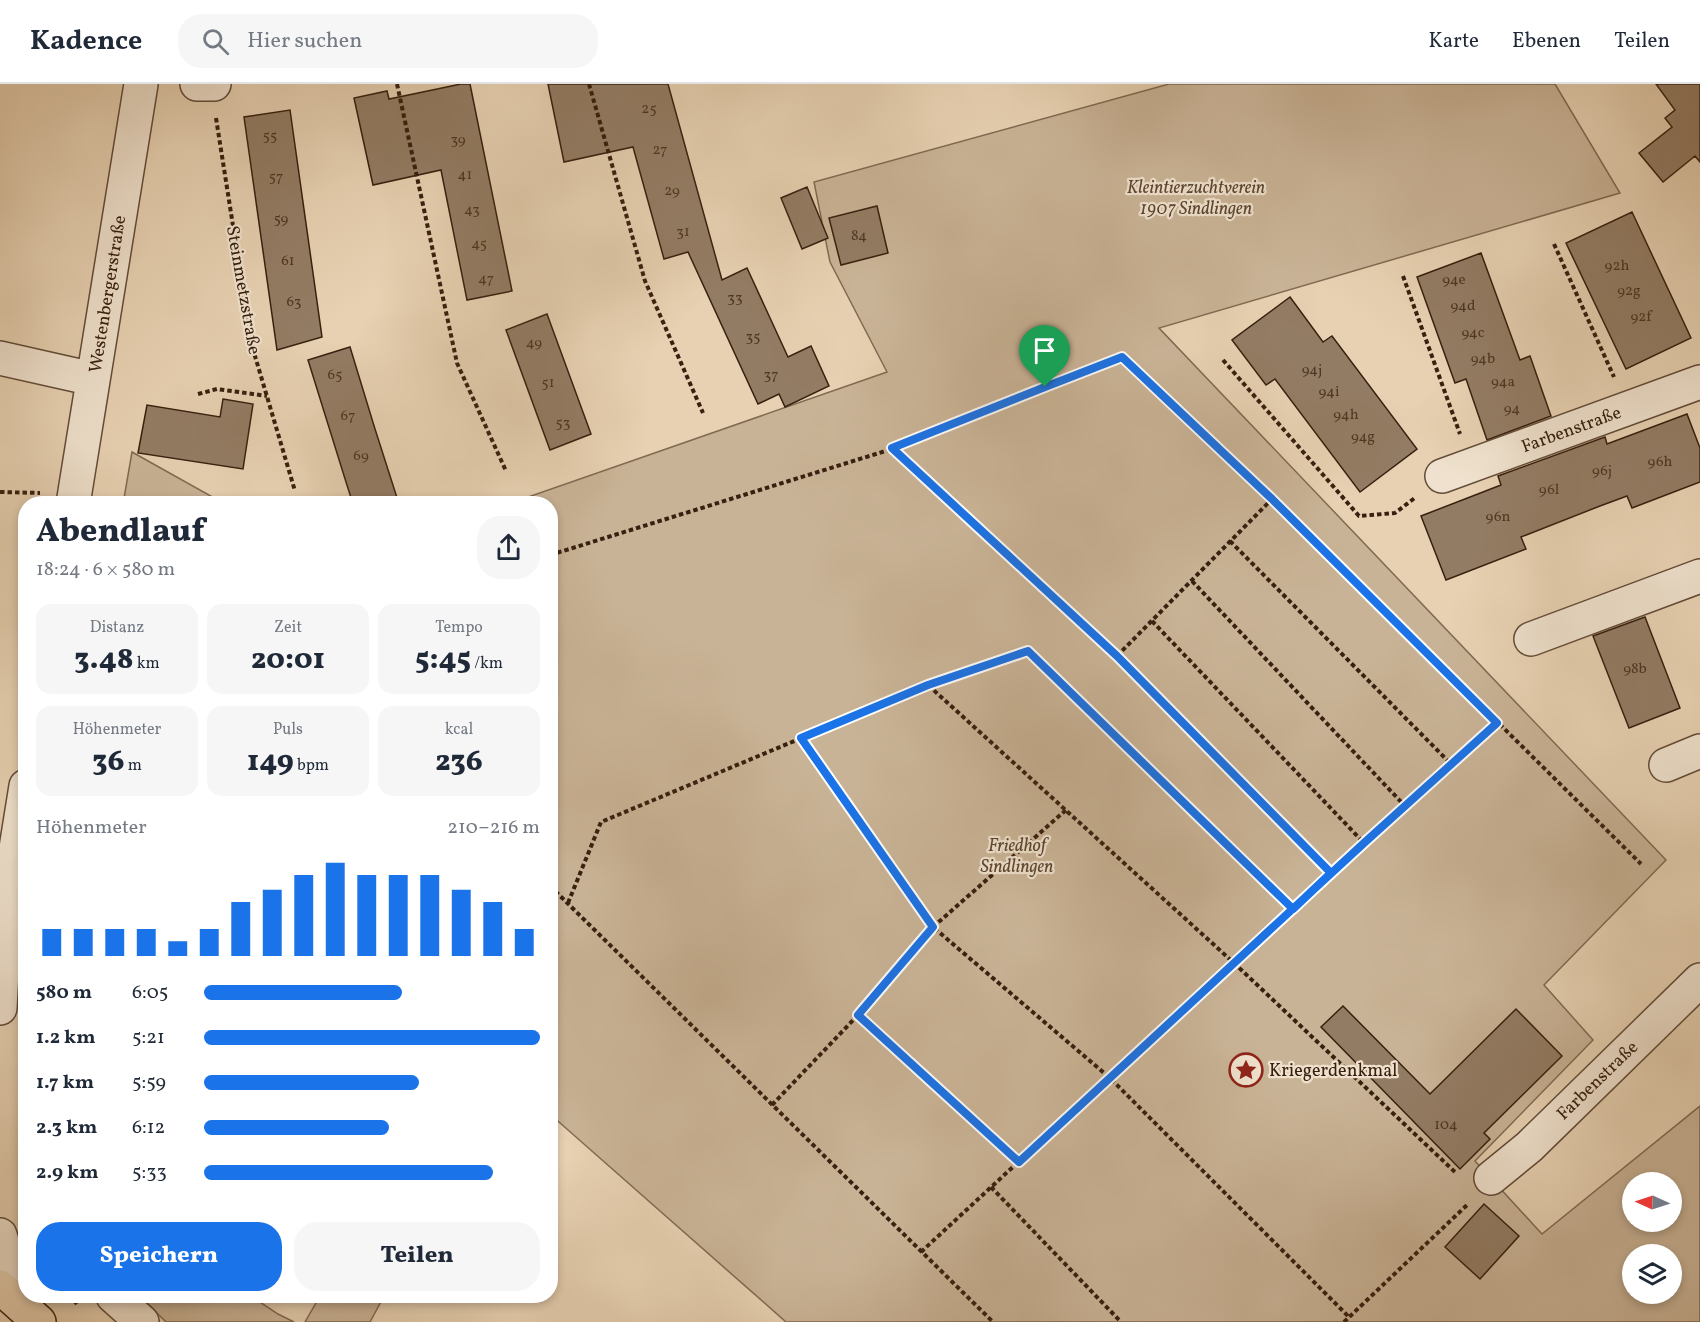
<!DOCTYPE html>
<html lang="de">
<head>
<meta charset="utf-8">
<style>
	body { margin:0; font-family:Vollkorn,serif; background:#f6f6f7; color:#1f2937; height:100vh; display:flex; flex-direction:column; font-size:22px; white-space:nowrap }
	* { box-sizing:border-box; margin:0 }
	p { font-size:20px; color:#747a83 }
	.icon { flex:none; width:33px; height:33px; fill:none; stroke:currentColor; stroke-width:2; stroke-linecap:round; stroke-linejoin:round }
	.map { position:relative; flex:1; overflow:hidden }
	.details { position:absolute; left:18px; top:412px; width:540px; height:807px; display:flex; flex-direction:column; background:#fff; border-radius:24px; box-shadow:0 3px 9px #0003 }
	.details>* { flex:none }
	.needle { width:39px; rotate:273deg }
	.buttons { position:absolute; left:1622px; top:1088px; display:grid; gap:12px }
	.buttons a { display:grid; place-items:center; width:60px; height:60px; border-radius:50%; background:#fff; box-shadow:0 3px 9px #0003; font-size:30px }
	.pin { position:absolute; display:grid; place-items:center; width:51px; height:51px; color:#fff; margin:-62px -26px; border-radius:50% 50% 50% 0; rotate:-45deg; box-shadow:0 0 6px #0007 }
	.pin .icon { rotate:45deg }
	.round { display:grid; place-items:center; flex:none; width:63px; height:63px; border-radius:24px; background:#f6f6f7 }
	.headline { display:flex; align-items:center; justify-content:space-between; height:102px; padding:0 18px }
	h1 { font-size:33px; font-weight:800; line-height:45px }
	.metrics { display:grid; grid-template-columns:repeat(3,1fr); gap:9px; height:102px; padding:6px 18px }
	.metrics div { display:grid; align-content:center; border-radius:15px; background:#f6f6f7; text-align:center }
	.metrics b { font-size:30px; font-weight:800 }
	.metrics small { font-size:16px; font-weight:400 }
	.metrics p { font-size:16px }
	.chart { height:168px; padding:12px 18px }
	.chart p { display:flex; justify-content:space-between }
	.chart svg { width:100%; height:108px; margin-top:6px; stroke:#1a73e8; stroke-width:6 }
	.button { display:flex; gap:12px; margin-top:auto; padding:12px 18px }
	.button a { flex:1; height:69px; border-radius:24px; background:#1a73e8; color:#fff; font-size:24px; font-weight:800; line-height:69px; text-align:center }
	.button a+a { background:#f6f6f7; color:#1f2937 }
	ul { padding:0 18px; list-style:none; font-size:20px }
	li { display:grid; grid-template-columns:96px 72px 1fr; align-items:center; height:45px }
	li i { height:15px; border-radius:8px; background:#1a73e8 }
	header { display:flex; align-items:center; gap:36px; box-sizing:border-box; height:84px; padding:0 30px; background:#fff; border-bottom:2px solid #e0e1e3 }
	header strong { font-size:28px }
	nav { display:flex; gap:33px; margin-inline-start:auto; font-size:21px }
	.search { width:420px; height:54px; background:#f6f6f7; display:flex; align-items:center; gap:15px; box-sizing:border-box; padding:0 21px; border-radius:24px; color:#747a83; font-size:22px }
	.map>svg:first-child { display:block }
	.green { fill:#c9b396; stroke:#806a52; stroke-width:1.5; fill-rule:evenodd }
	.building { fill:#937c64; stroke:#37200f; stroke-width:1.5 }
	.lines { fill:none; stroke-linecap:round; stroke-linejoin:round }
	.minor-casing { stroke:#634c38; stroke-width:36 }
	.major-casing { stroke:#37200f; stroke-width:36 }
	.path { stroke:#37200f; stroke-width:4; stroke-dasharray:4.5 3; stroke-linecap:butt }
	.minor { stroke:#efe1cd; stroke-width:33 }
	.major { stroke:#e7d1b2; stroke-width:33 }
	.route-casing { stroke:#fff; stroke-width:12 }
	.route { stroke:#1a73e8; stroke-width:8 }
	.labels { text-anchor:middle; stroke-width:4.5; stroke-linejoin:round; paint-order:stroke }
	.number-label { font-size:15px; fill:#4e3724 }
	.park-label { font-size:18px; font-style:italic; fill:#5c4531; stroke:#efe1cd }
	.street-label { font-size:18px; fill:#37200f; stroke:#efe1cd }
	.poi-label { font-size:18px; fill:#37200f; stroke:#efe1cd; text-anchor:start }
</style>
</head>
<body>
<header>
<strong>Kadence</strong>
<div class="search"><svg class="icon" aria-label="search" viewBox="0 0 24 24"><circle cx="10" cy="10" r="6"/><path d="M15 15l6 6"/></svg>Hier suchen</div>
<nav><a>Karte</a><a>Ebenen</a><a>Teilen</a></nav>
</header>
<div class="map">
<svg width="1700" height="1238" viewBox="0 0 1700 1238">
	<rect width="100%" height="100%" fill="#e7d1b2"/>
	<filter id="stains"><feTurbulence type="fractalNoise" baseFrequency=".00333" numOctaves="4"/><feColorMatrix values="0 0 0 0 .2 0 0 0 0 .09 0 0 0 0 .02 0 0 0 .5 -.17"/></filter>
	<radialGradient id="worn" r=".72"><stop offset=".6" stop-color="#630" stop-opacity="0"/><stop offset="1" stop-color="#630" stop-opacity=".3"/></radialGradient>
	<path class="green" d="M1169 0H1555L1620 109 1159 244 1666 776 1544 901 1593 956 1475 1077 1542 1150 1700 1022V1238H786L551 1031 550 420H508L887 288 830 178 814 98ZM1632 1098H1671V1137H1632ZM1632 1170H1671V1209H1632Z
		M132 368 225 420H123Z
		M140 1212H251L278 1230 294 1238H166Z
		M320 1212H384L370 1238H305Z"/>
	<path class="building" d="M461 0H470L512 207 467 216 441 86 373 101 354 14 387 7 389 15Z
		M548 0H668L722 196 747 184 788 273 811 262 829 302 785 323 779 310 758 320 688 168 664 175 633 63 564 78Z
		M1656 0H1700V78L1695 72 1663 98 1639 69 1672 43 1665 34 1675 26Z
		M290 26 322 253 277 266 244 33Z
		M807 103 828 154 802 165 781 114Z
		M877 122 888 169 841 181 829 134Z
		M1632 128 1691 254 1626 285 1566 159Z
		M1481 169 1520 276 1530 272 1551 332 1487 356 1466 295 1455 299 1417 193Z
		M1290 213 1323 258 1332 252 1417 365 1360 408 1275 295 1266 301 1232 256Z
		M547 230 591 350 550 366 506 246Z
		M350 263 375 345 399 420H353L346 398 308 276Z
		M223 315 253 320 243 385 138 369 147 321 220 333Z
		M1687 330 1700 364V398L1632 424 1627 412 1600 422 1521 453 1526 465 1446 496 1421 432 1501 401 1498 392 1605 353 1607 360Z
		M1645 533 1680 624 1629 644 1593 552Z
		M1343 922 1430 1010 1516 925 1562 972 1484 1049 1490 1055 1460 1085 1321 943Z
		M1484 1120 1519 1152 1480 1195 1445 1163Z"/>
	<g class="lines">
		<defs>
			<path id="minor" d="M197 0H214
				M0 274 93 295
				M1442 392 1700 298
				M73 420 141 0
				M1531 555 1700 492
				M1666 681 1700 667
				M0 924 5 833 26 702
				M1491 1094 1529 1063 1700 896
				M0 1151 21 1221
				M113 1212 142 1238"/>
			<path id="major" d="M0 1203 39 1238"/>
		</defs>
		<use href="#minor" class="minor-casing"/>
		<use href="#major" class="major-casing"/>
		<path class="path" d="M397 0 457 279 506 387
			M589 0 645 197 703 329
			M216 34 252 262 295 407
			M1554 160 1614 293
			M1403 192 1460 350
			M1223 276 1359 432 1395 429 1416 413
			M198 310 217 305 267 312
			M892 365 1117 572 1331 789
			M0 408 40 409
			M1230 457 1451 680
			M550 471 892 365 1122 273 1272 415 1641 780
			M1192 497 1404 721
			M1152 537 1364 759
			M1117 572 1272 415
			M928 601 1027 567 1293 825
			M801 654 933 843 1110 994 1349 1233
			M550 802 993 1238
			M568 819 601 738 928 601 1234 879 1456 1089
			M858 931 1019 1078
			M772 1021 858 931 933 843 1066 726
			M991 1103 1121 1238
			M921 1168 1404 721 1497 639
			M70 1212 77 1220
			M1344 1238 1467 1121"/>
		<use href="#minor" class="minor"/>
		<use href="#major" class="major"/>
	</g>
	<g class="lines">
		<defs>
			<path id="route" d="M1045 303 892 364 1117 572 1331 789 1293 825 1028 567 928 601 801 654 933 843 858 931 1019 1078 1364 759 1497 639 1272 415 1122 273 1045 303"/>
		</defs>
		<use href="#route" class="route-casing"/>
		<use href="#route" class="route"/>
	</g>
	<defs>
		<symbol id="sight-ring" viewBox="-11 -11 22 22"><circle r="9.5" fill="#efe1cd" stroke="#8f2418" stroke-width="1.5"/><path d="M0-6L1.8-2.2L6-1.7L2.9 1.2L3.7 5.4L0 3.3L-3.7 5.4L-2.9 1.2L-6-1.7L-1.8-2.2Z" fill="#8f2418"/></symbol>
	</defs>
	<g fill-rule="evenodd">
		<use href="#sight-ring" x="1227" y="967" width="38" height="38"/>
	</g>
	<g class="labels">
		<g class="number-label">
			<text x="649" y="29">25</text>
			<text x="270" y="56">55</text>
			<text x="458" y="60">39</text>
			<text x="660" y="70">27</text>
			<text x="465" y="95">41</text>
			<text x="276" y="97">57</text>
			<text x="672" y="111">29</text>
			<text x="472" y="130">43</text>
			<text x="281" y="139">59</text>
			<text x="683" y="152">31</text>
			<text x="859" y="156">84</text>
			<text x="479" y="164">45</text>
			<text x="288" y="181">61</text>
			<text x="1617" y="186">92h</text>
			<text x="486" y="199">47</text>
			<text x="1454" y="200">94e</text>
			<text x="1629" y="211">92g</text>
			<text x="735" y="218">33</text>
			<text x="294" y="222">63</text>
			<text x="1463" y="226">94d</text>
			<text x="1641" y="237">92f</text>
			<text x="1473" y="253">94c</text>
			<text x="753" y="257">35</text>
			<text x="534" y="263">49</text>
			<text x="1483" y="279">94b</text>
			<text x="1312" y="290">94j</text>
			<text x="335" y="295">65</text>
			<text x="771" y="295">37</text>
			<text x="1503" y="302">94a</text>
			<text x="548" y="303">51</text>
			<text x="1329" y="312">94i</text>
			<text x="1512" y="329">94</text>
			<text x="1346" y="335">94h</text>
			<text x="348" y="336">67</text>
			<text x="563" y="343">53</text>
			<text x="1363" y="357">94g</text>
			<text x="361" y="376">69</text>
			<text x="1660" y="382">96h</text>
			<text x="1602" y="391">96j</text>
			<text x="1549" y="410">96l</text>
			<text x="1498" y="437">96n</text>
			<text x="1635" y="589">98b</text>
			<text x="1446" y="1045">104</text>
		</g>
		<g class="park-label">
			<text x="1196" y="109">Kleintierzuchtverein<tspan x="1196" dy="21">1907 Sindlingen</tspan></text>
			<text x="1017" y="767">Friedhof<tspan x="1017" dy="21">Sindlingen</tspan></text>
		</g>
		<g class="street-label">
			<text transform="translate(244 206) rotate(80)" y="6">Steinmetzstraße</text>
			<text transform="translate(107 210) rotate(-81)" y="6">Westenbergerstraße</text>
			<text transform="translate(1571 345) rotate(-20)" y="6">Farbenstraße</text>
			<text transform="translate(1597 996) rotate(-44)" y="6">Farbenstraße</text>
		</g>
		<g class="poi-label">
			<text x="1269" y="992">Kriegerdenkmal</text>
		</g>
	</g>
	<rect width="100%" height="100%" filter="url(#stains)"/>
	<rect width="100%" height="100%" fill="url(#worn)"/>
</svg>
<div class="buttons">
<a><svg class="needle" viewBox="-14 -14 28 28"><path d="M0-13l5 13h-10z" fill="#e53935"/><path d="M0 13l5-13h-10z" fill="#747a83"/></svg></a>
<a><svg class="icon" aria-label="layers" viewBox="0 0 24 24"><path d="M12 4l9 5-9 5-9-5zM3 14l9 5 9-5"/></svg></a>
</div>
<div class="pin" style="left:1045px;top:303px;background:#1e9e55"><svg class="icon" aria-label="arrive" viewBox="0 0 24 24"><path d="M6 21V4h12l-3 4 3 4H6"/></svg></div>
<section class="details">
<div class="headline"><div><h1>Abendlauf</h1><p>18:24 · 6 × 580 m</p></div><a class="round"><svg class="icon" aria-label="share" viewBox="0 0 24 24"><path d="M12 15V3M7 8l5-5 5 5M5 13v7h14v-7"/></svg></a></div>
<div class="metrics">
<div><p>Distanz</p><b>3.48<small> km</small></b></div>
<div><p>Zeit</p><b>20:01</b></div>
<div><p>Tempo</p><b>5:45<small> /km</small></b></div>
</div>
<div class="metrics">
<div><p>Höhenmeter</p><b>36<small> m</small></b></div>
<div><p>Puls</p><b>149<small> bpm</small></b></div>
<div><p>kcal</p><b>236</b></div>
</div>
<div class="chart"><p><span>Höhenmeter</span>210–216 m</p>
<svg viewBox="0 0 160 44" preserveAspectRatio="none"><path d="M5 44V33M15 44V33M25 44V33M35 44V33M45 44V38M55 44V33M65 44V22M75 44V17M85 44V11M95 44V6M105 44V11M115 44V11M125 44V11M135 44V17M145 44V22M155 44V33"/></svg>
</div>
<ul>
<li><b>580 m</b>6:05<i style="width:59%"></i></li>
<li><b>1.2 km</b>5:21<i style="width:100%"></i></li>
<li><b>1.7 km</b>5:59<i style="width:64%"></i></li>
<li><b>2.3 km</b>6:12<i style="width:55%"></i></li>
<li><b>2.9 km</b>5:33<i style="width:86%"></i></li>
</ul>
<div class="button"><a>Speichern</a><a>Teilen</a></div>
</section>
</div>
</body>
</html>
